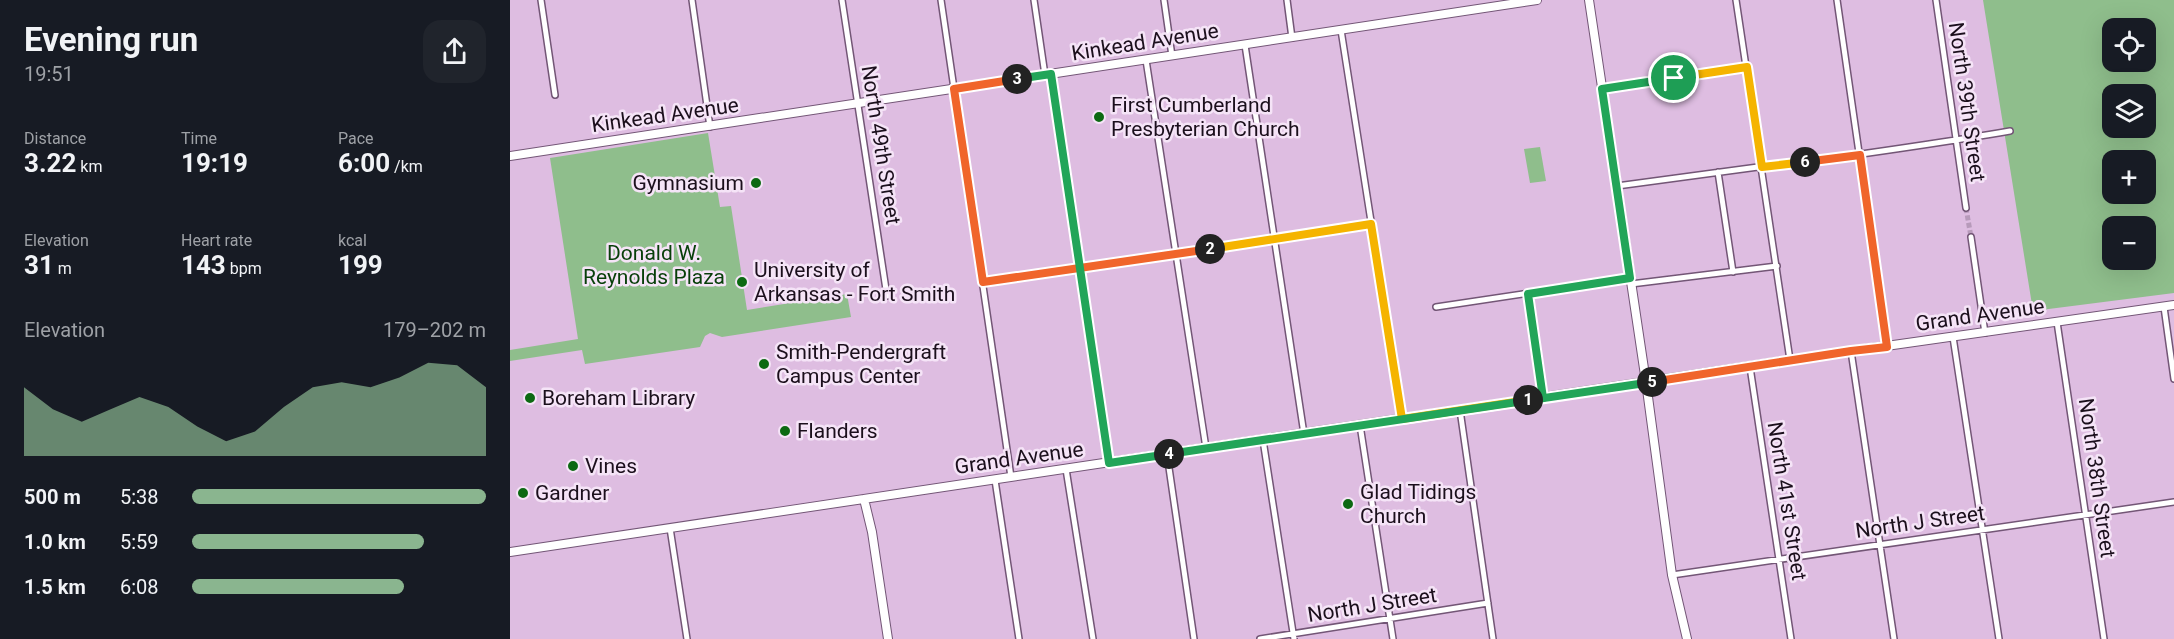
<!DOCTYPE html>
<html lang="en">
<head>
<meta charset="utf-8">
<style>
	body { margin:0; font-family:Roboto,sans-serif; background:#20242c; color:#f1f3f6; height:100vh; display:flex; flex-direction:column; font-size:22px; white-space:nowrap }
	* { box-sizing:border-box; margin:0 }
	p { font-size:20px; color:#9ea1a6 }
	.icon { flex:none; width:33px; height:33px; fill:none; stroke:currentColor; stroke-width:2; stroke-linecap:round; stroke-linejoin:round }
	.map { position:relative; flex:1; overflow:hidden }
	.panel { display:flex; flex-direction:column; background:#171b24; width:510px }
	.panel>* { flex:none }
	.controls { position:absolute; left:1592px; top:18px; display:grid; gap:12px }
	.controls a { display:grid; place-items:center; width:54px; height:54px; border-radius:12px; background:#171b24; box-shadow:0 6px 24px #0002; font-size:30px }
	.pin { position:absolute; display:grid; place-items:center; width:51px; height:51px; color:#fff; margin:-26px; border:3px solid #fff; border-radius:50%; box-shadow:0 2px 6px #0007 }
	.km { position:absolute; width:30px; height:30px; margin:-15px; border-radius:50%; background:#222; color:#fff; font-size:16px; line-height:30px; text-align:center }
	.round { display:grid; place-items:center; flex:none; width:63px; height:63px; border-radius:18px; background:#20242c }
	.head { display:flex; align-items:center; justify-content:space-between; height:102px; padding:0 24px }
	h1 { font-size:33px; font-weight:700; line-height:45px }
	.stats { display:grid; grid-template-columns:repeat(3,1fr); gap:9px; height:102px; padding:6px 24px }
	.stats div { display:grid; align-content:center }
	.stats b { font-size:26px; font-weight:700 }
	.stats small { font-size:16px; font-weight:400 }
	.stats p { font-size:16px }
	.chart { height:168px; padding:12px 24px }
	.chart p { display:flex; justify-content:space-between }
	.chart svg { width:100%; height:108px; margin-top:6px; fill:#8ab58f; opacity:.7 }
	ul { padding:0 24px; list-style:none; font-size:20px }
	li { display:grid; grid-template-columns:96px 72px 1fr; align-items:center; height:45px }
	li i { height:15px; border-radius:8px; background:#8ab58f }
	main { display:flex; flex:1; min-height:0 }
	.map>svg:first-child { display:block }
	.green { fill:#8fbe8c; fill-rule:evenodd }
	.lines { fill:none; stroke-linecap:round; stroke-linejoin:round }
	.street-tunnel { stroke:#b79aba; stroke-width:5; stroke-dasharray:5 2.5; stroke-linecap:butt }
	.street-casing { stroke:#735676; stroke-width:8 }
	.secondary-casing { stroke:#735676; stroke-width:10 }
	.street { stroke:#fff; stroke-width:5 }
	.secondary { stroke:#fff; stroke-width:8 }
	.split-1-casing { stroke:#fff; stroke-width:12 }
	.split-2-casing { stroke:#fff; stroke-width:12 }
	.split-3-casing { stroke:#fff; stroke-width:12 }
	.split-4-casing { stroke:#fff; stroke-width:12 }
	.split-5-casing { stroke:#fff; stroke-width:12 }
	.split-6-casing { stroke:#fff; stroke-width:12 }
	.split-7-casing { stroke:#fff; stroke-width:12 }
	.split-1 { stroke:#22a559; stroke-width:8 }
	.split-2 { stroke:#f5b400; stroke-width:8 }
	.split-3 { stroke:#f0652b; stroke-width:8 }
	.split-4 { stroke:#22a559; stroke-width:8 }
	.split-5 { stroke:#22a559; stroke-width:8 }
	.split-6 { stroke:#f0652b; stroke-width:8 }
	.split-7 { stroke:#f5b400; stroke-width:8 }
	.poi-dot { fill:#0c6912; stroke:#f5e4f7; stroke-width:2 }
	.labels { text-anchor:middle; stroke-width:5; stroke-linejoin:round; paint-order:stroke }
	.street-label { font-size:21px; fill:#1b0f1c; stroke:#f5e4f7 }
	.poi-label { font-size:21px; fill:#1b0f1c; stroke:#f5e4f7; text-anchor:start }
	.park-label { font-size:21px; fill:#073f09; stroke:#f5e4f7 }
</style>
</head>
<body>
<main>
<section class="panel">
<div class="head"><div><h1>Evening run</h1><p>19:51</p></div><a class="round"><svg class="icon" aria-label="share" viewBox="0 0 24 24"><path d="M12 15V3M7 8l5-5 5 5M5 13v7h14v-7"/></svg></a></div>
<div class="stats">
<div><p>Distance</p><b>3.22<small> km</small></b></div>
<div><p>Time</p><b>19:19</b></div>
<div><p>Pace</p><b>6:00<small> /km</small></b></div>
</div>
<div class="stats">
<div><p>Elevation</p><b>31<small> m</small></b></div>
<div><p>Heart rate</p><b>143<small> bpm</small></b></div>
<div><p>kcal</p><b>199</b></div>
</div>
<div class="chart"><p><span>Elevation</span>179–202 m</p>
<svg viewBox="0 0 160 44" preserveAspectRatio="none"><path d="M0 44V16L10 25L20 30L30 25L40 20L50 24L60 32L70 38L80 34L90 24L100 16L110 14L120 16L130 12L140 6L150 7L160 16V44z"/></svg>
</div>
<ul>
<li><b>500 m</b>5:38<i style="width:100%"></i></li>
<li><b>1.0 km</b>5:59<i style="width:79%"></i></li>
<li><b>1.5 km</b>6:08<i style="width:72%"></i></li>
</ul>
</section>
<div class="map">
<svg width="1664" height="639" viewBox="0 0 1664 639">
	<rect width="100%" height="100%" fill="#debde1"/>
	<path class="green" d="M1473 0H1664V293L1523 311ZM1602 28H1635V62H1602ZM1602 94H1635V128H1602ZM1602 160H1635V194H1602ZM1602 226H1635V260H1602Z
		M198 133 210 207 221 206 237 310 337 294 341 317 212 337 200 333 195 336 190 347 75 364 72 350 0 361V350L68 339 40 158Z
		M1030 147 1036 181 1020 183 1014 149Z"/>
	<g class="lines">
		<path class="street-tunnel" d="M1456 208 1461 237"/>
		<defs>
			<path id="street" d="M31 0 45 95
				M182 0 200 127
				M332 0 377 296
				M431 0 501 477
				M524 0 535 75
				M654 0 662 56
				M777 0 782 38
				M1226 0 1280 360
				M1327 0 1377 347
				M1426 0 1456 208
				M831 30 892 419
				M735 45 794 434
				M636 60 696 448
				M541 74 599 463
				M1092 89 1237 67
				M1208 172 1223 272
				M1107 186 1248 167H1258C1339 156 1420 145 1500 131
				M1461 237 1475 333
				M473 282 861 224
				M1121 284 1267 266
				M1018 294 1033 398
				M926 307 1120 278
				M1654 307 1664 379
				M1547 322 1594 639
				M1443 337 1489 639
				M1341 351 1384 639
				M1240 367 1281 639
				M950 410 983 639
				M850 425 883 639
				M753 440 784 639
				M657 454 684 639
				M556 469 583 639
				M485 480 509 639
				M160 528 177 639
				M1162 575 1664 502
				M750 639 978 603"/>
			<path id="secondary" d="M1079 0 1136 382 1162 575 1177 639
				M0 156 1027 0
				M354 499 362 532 378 639
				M0 552 1341 351 1664 305"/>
		</defs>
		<use href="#street" class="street-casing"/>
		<use href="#secondary" class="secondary-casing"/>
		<use href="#street" class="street"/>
		<use href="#secondary" class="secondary"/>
	</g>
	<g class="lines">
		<defs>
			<path id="split-1" d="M1018 400 1033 398 1018 294 1120 278 1092 89 1164 78"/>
			<path id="split-2" d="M700 249 861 224 892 419 1018 400"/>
			<path id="split-3" d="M507 79 444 89 473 282 700 249"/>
			<path id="split-4" d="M507 79 541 74 599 463 659 454"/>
			<path id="split-5" d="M659 454 1142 382"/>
			<path id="split-6" d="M1142 382 1341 351 1377 347 1350 155 1295 162"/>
			<path id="split-7" d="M1164 78 1237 67 1252 167 1295 162"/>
		</defs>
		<use href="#split-1" class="split-1-casing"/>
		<use href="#split-2" class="split-2-casing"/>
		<use href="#split-3" class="split-3-casing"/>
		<use href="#split-4" class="split-4-casing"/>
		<use href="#split-5" class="split-5-casing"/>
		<use href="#split-6" class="split-6-casing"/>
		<use href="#split-7" class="split-7-casing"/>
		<use href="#split-1" class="split-1"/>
		<use href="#split-2" class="split-2"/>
		<use href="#split-3" class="split-3"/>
		<use href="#split-4" class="split-4"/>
		<use href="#split-5" class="split-5"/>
		<use href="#split-6" class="split-6"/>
		<use href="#split-7" class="split-7"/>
	</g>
	<g class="poi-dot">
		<circle cx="589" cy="117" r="6"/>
		<circle cx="246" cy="183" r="6"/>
		<circle cx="232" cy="282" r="6"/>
		<circle cx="254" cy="364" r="6"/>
		<circle cx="20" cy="398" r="6"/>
		<circle cx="275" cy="431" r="6"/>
		<circle cx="63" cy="466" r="6"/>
		<circle cx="13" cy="493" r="6"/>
		<circle cx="838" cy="504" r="6"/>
	</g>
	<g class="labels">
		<g class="street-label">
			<text transform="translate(635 42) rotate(-9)" y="7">Kinkead Avenue</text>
			<text transform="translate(1457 102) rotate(82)" y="7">North 39th Street</text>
			<text transform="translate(155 115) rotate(-8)" y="7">Kinkead Avenue</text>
			<text transform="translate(371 145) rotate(81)" y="7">North 49th Street</text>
			<text transform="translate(1470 315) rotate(-8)" y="7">Grand Avenue</text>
			<text transform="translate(509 458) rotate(-8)" y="7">Grand Avenue</text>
			<text transform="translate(1587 478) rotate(82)" y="7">North 38th Street</text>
			<text transform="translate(1277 501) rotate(81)" y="7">North 41st Street</text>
			<text transform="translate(1410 522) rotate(-8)" y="7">North J Street</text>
			<text transform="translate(862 605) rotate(-9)" y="7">North J Street</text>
		</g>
		<g class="poi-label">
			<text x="601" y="112">First Cumberland<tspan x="601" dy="24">Presbyterian Church</tspan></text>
			<text x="234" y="190" text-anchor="end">Gymnasium</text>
			<text x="244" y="277">University of<tspan x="244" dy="24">Arkansas - Fort Smith</tspan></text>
			<text x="266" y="359">Smith-Pendergraft<tspan x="266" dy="24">Campus Center</tspan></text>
			<text x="32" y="405">Boreham Library</text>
			<text x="287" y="438">Flanders</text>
			<text x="75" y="473">Vines</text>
			<text x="850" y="499">Glad Tidings<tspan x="850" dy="24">Church</tspan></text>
			<text x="25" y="500">Gardner</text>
		</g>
		<g class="park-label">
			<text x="144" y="260">Donald W.<tspan x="144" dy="24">Reynolds Plaza</tspan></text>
		</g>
	</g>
</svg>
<div class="controls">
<a><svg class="icon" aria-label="locate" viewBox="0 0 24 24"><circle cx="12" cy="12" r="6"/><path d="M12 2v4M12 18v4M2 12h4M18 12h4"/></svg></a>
<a><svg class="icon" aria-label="layers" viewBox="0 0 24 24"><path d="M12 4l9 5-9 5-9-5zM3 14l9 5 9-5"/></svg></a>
<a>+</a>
<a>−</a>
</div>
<div class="pin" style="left:1164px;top:78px;background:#1e9e55"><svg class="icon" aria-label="arrive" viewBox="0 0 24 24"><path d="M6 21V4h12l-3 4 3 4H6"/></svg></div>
<b class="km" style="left:1018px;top:400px">1</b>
<b class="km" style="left:700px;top:249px">2</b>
<b class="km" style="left:507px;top:79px">3</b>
<b class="km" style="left:659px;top:454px">4</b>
<b class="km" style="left:1142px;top:382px">5</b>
<b class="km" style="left:1295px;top:162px">6</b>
</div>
</main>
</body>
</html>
